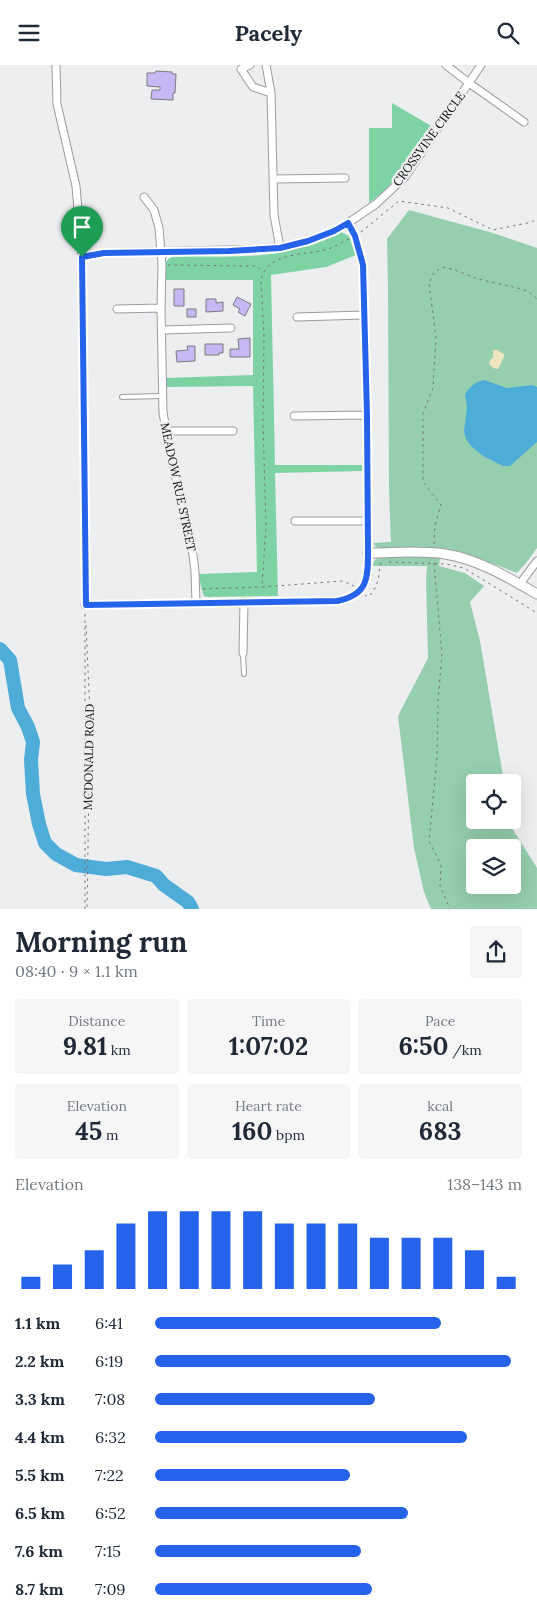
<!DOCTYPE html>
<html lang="en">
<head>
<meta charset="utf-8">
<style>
	body { margin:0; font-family:Lora,serif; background:#f6f6f7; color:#1f2937; height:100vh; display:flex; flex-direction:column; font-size:19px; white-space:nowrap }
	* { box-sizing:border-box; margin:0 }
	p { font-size:16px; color:#747a83 }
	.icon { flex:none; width:28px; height:28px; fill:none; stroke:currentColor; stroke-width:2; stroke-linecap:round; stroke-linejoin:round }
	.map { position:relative; height:844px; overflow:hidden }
	.panel { display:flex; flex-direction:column; background:#fff; flex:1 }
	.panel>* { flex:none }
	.fabs { position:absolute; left:466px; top:709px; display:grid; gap:10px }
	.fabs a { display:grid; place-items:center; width:55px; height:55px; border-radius:5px; background:#fff; box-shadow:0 5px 20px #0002; font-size:25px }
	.pin { position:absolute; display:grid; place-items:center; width:42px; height:42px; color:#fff; margin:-51px -21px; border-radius:50% 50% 50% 0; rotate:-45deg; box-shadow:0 0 5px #0007 }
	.pin .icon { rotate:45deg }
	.round { display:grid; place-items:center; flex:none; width:52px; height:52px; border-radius:5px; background:#f6f6f7 }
	.overview { display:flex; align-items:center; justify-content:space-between; height:85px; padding:0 15px }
	h1 { font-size:28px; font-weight:800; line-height:38px }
	.metrics { display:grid; grid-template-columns:repeat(3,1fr); gap:8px; height:85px; padding:5px 15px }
	.metrics div { display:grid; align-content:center; border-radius:5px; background:#f6f6f7; text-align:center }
	.metrics b { font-size:25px; font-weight:800 }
	.metrics small { font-size:14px; font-weight:400 }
	.metrics p { font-size:14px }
	.chart { height:140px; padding:10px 15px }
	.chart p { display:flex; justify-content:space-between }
	.chart svg { width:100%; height:90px; margin-top:5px; stroke:#2563eb; stroke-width:6 }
	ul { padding:0 15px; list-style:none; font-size:16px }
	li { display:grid; grid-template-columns:80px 60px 1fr; align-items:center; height:38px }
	li i { height:12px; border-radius:6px; background:#2563eb }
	header { display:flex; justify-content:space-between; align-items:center; height:65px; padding:0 15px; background:#fff; font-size:22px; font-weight:800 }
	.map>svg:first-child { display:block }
	.green { fill:#95cfad; fill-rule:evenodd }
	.forest { fill:#7dd3a3 }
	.sand { fill:#eee4bf }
	.water { fill:#4eadd8 }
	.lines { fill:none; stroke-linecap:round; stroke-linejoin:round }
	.river { stroke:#4eadd8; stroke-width:14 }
	.building { fill:#c8b7f5; stroke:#7c7b7d }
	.service-casing { stroke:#9b9c9e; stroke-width:6 }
	.minor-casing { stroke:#9b9c9e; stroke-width:9 }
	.tertiary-casing { stroke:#9b9c9e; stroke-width:11 }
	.path { stroke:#767778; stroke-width:1; stroke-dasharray:2.5 4; stroke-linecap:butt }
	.service { stroke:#fff; stroke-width:4 }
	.minor { stroke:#fff; stroke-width:7 }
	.tertiary { stroke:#fff; stroke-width:9 }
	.route-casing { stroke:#fff; stroke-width:10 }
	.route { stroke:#2563eb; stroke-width:6 }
	.labels { text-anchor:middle; stroke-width:5; stroke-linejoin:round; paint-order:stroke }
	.street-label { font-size:12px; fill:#0f0f10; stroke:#edeef0 }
</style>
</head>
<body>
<header><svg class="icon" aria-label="menu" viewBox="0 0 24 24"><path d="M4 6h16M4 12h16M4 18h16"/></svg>Pacely<svg class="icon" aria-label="search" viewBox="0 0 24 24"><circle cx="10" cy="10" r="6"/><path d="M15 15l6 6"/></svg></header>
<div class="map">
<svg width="537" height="844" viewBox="0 0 537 844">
	<rect width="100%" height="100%" fill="#edeef0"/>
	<path class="green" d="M409 145 493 168 537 183V483L526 498 517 508 462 487 441 483 439 501 465 508 484 521 470 537 480 576 504 717 475 718V755H511L512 763 537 803V844H431L424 827 414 783 398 651 428 593 426 516 427 501H373L374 496 377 493 427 491 377 483 373 478 391 477 389 425 388 223 387 174ZM475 782H512V820H475Z"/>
	<path class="forest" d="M392 38 433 62 404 105 384 126 369 138V63H392Z
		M341 167 349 171 356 190 326 202 271 210 275 400H362L363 406 275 408 278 531 208 532 204 531 201 522 199 509 257 507 253 321 166 322V313L253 310V215H165C165 204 161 196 174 191 208 191 248 194 283 187 303 182 322 175 341 167Z"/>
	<path class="sand" d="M493 285H497L504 289V292L498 304 493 303 489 299 490 295 493 293Z"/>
	<path class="water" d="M484 315 507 323 532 320 537 322V377L510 401H503L483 391 471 381 466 374 464 366 467 342 465 330C469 322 475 317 484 315Z"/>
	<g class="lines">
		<path class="river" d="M0 584 10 595 18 643 28 662 33 677 31 695 33 729 39 759 45 778 56 789 76 800 106 804 127 802 156 811 164 820 188 837 192 844"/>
	</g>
	<path class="building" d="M156 6 172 7V9H176L175 28H173V35L151 34 152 25H160V22L147 21V8H155Z
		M174 224H184V241H174Z
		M237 232 251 239 245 251 238 247 240 244 233 240Z
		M206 234H216V238L223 237V246L206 247Z
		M187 244H196V252H187Z
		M250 273V292H230V284H239L238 274Z
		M205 279H223V288H219V290H205Z
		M187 281H195V296L177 297 176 286 188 285Z"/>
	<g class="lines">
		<defs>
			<path id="service" d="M122 332 162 331
				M243 588 244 609"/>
			<path id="minor" d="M56 0 57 39 76 121 82 192 104 188 266 184 296 180 334 166 348 158 376 139 405 112 481 0
				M250 0 241 4 253 22 271 28
				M266 0 271 28 274 150 280 183
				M446 0 469 18 524 57
				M274 114 345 113
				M144 132 154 145 159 163 162 200 161 243 163 348 173 401 191 475 195 506 196 538
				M117 244 161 243
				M297 252 364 250
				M162 265 231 263
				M294 351 367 350
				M166 366H233
				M295 456H367
				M519 520 537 496
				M85 540 337 536C367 530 368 515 368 488L367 350 363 201 355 171 348 158
				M243 588 244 537"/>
			<path id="tertiary" d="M368 488C394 488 420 485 445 489 478 494 509 513 537 529"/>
		</defs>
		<use href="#service" class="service-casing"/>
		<use href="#minor" class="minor-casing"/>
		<use href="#tertiary" class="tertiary-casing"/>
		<path class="path" d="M361 167 399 136 448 143 493 165 532 157 537 153
			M349 174C342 177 335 182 328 184 305 191 269 186 261 214L264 271 263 358 266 462 262 522 343 516 354 521
			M82 200 85 533
			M168 200 256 201 263 206
			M434 479 435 460 441 440 423 417V348L433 323 436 272 429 219 434 207 444 202 455 205 478 214 522 224 529 227 537 234
			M389 497 446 499 464 503 537 548
			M434 498 442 589 438 637 437 692 429 776 441 800 440 821 450 844
			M203 524 262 522
			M365 530 368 532C378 523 379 512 380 499L385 496
			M86 560 90 649 87 844
			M85 844V547"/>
		<use href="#service" class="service"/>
		<use href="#minor" class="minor"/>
		<use href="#tertiary" class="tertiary"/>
	</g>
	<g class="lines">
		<defs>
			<path id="route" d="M348 158 355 171 363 200 367 350 368 488C368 515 367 530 337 536L86 540 82 192 104 188 229 186 280 183 308 176 334 166Z"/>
		</defs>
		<use href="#route" class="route-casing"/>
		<use href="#route" class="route"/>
	</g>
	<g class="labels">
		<g class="street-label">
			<text transform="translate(429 74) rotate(-54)" y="4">CROSSVINE CIRCLE</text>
			<text transform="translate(178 422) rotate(78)" y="4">MEADOW RUE STREET</text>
			<text transform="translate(89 692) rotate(-89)" y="4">MCDONALD ROAD</text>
		</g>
	</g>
</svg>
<div class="fabs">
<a><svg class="icon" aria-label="locate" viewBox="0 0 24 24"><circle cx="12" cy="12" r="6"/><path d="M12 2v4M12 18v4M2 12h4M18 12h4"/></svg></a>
<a><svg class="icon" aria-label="layers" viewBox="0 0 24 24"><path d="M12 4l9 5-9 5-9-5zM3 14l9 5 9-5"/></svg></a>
</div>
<div class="pin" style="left:82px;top:192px;background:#1e9e55"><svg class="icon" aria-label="arrive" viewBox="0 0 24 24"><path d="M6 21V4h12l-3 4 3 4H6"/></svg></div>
</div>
<section class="panel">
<div class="overview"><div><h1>Morning run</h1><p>08:40 · 9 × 1.1 km</p></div><a class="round"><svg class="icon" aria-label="share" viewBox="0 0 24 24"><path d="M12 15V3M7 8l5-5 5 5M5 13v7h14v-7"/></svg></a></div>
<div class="metrics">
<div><p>Distance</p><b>9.81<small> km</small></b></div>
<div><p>Time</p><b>1:07:02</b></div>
<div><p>Pace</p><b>6:50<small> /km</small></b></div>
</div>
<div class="metrics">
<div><p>Elevation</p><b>45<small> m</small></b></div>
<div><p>Heart rate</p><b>160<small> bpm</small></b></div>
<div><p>kcal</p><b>683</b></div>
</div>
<div class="chart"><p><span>Elevation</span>138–143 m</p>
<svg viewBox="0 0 160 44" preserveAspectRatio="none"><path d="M5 44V38M15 44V32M25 44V25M35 44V12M45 44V6M55 44V6M65 44V6M75 44V6M85 44V12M95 44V12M105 44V12M115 44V19M125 44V19M135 44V19M145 44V25M155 44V38"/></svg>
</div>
<ul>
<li><b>1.1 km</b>6:41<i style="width:78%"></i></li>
<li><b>2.2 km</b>6:19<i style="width:97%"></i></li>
<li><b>3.3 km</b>7:08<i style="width:60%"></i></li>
<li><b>4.4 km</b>6:32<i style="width:85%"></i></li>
<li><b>5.5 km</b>7:22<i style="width:53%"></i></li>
<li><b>6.5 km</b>6:52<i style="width:69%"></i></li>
<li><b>7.6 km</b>7:15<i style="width:56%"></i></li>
<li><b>8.7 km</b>7:09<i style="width:59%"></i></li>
</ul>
</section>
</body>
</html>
